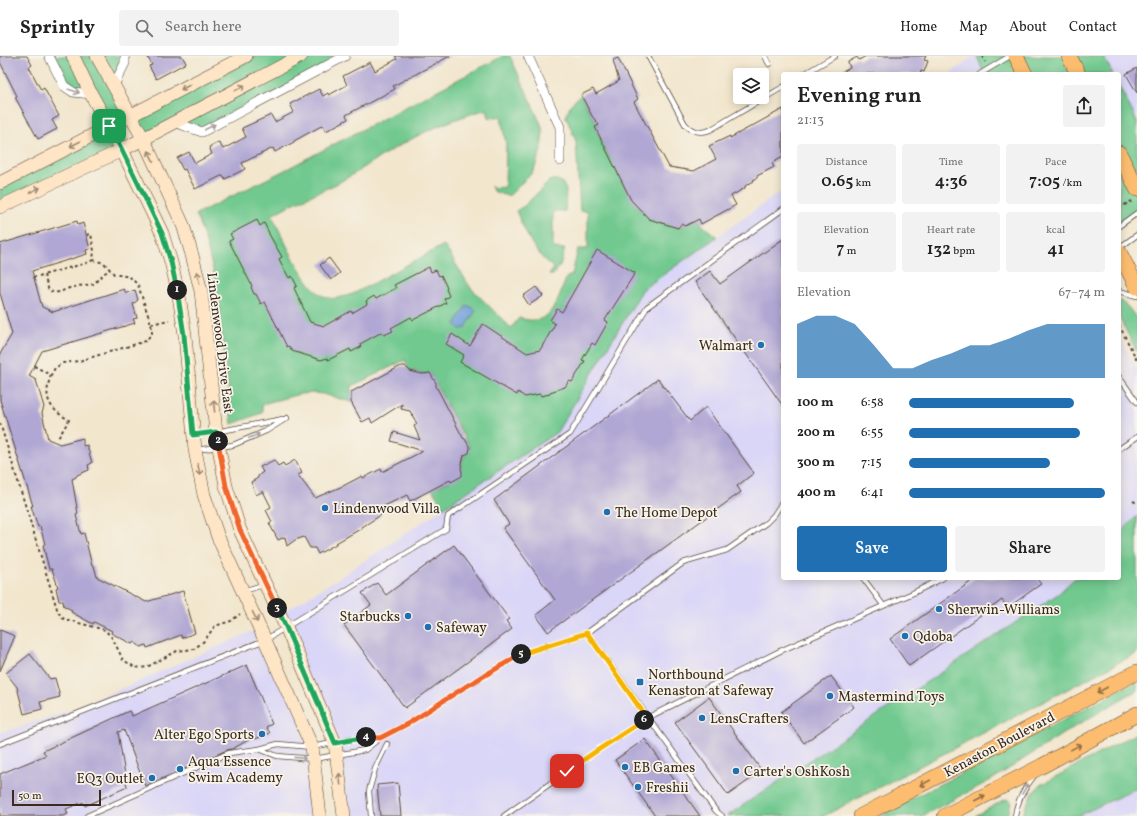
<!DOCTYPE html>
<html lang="en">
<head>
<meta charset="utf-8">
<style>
	body { margin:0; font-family:Vollkorn,serif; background:#f2f2f2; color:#222; height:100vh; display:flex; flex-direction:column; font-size:15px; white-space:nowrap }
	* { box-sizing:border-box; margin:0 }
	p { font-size:13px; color:#767676 }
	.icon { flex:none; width:22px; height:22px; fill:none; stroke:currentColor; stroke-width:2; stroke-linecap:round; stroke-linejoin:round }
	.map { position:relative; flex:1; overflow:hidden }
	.sheet { position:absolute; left:781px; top:16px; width:340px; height:508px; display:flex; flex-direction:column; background:#fff; border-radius:4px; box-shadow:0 2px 10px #0003 }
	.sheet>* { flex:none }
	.fabs { position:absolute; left:733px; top:12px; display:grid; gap:8px }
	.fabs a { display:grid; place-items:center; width:36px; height:36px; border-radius:4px; background:#fff; box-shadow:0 2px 10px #0003; font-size:20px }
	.scale { position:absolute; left:12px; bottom:10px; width:89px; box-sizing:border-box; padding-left:4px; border:2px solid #3b2a1e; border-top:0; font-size:11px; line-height:14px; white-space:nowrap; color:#3b2a1e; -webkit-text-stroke:3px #f7f3e8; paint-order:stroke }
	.pin { position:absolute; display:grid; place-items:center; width:34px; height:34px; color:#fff; margin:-17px; border-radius:8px; box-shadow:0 2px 6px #0006 }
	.km { position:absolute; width:20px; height:20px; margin:-10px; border-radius:50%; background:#222; color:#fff; font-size:11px; line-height:20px; text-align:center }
	.round { display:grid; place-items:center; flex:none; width:42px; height:42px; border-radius:4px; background:#f2f2f2 }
	.overview { display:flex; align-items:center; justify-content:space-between; height:68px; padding:0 16px }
	h1 { font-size:22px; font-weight:600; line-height:30px }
	.metrics { display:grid; grid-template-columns:repeat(3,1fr); gap:6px; height:68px; padding:4px 16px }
	.metrics div { display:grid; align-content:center; border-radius:4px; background:#f2f2f2; text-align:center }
	.metrics b { font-size:17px; font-weight:600 }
	.metrics small { font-size:11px; font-weight:400 }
	.metrics p { font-size:11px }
	.chart { height:112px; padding:8px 16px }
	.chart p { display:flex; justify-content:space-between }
	.chart svg { width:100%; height:72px; margin-top:4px; fill:#1f6fb2; opacity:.7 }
	.primary-button { display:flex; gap:8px; margin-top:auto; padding:8px 16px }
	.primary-button a { flex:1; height:46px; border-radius:4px; background:#1f6fb2; color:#fff; font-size:16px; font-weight:600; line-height:46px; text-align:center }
	.primary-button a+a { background:#f2f2f2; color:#222 }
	ul { padding:0 16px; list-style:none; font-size:13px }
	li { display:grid; grid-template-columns:64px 48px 1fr; align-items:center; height:30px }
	li i { height:10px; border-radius:5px; background:#1f6fb2 }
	header { display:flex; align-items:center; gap:24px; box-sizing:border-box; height:56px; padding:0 20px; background:#fff; border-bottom:1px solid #e0e0e0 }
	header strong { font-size:19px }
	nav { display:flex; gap:22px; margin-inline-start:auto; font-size:14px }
	.search { width:280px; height:36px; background:#f2f2f2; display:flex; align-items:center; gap:10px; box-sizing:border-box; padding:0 14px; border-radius:4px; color:#767676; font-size:15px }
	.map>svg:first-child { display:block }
	.built { fill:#dad6f7 }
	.green { fill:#71c98f; stroke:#567a56 }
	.water { fill:#6e9fd8; stroke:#54647b }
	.building { fill:#b1a7d4 }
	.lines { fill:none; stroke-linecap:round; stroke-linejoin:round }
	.lane-casing { stroke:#564638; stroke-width:6 }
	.street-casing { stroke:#564638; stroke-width:10 }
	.secondary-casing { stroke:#564638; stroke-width:14 }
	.primary-casing { stroke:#564638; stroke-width:16 }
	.path { stroke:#564638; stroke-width:2; stroke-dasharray:3 3; stroke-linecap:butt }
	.lane { stroke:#fff; stroke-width:4.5 }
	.street { stroke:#fff; stroke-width:9 }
	.secondary { stroke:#fee5c5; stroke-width:13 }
	.primary { stroke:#fcbd6f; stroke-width:15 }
	.oneway { stroke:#9c8872 }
	.oneway2 { stroke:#a79f9a }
	.oneway3 { stroke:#926c42 }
	.split-1-casing { stroke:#fff; stroke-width:8 }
	.split-2-casing { stroke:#fff; stroke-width:8 }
	.split-3-casing { stroke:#fff; stroke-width:8 }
	.split-4-casing { stroke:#fff; stroke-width:8 }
	.split-5-casing { stroke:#fff; stroke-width:8 }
	.split-6-casing { stroke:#fff; stroke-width:8 }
	.split-7-casing { stroke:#fff; stroke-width:8 }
	.split-1 { stroke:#22a559; stroke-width:5 }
	.split-2 { stroke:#22a559; stroke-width:5 }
	.split-3 { stroke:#f0652b; stroke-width:5 }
	.split-4 { stroke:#22a559; stroke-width:5 }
	.split-5 { stroke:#f0652b; stroke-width:5 }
	.split-6 { stroke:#f5b400; stroke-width:5 }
	.split-7 { stroke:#f5b400; stroke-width:5 }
	.poi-dot { fill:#1f6fb2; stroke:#f7f3e8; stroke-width:1.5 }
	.labels { text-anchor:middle; stroke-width:3.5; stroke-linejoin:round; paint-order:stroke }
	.street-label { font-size:14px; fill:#3b2a1e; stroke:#f7f3e8 }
	.poi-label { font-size:14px; fill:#3b2a1e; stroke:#f7f3e8; text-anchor:start }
</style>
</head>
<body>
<header>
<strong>Sprintly</strong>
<div class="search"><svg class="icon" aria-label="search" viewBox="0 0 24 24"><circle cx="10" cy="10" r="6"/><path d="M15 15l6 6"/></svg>Search here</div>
<nav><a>Home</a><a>Map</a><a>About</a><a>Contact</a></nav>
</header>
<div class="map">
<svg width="1137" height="760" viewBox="0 0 1137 760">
	<rect width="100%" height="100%" fill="#f7f3e8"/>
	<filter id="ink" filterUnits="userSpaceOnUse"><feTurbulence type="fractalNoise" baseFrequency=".025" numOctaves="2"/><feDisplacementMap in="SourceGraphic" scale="8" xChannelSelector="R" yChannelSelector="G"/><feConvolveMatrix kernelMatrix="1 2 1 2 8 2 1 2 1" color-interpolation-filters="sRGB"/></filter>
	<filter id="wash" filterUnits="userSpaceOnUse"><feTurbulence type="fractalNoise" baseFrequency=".012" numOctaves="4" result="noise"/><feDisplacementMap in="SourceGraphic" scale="16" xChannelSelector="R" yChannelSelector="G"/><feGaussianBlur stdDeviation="0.9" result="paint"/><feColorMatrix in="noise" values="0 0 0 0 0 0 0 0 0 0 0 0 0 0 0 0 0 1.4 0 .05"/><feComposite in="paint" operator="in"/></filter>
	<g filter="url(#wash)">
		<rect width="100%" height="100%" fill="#f2e6cd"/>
		<path class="built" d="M974 0H977L984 18H949Z
			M1103 0H1137V65L1119 30V18H1113Z
			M783 134V522H1075L1058 538 727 760H722L716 756 717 760H344L335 687 279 557 294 550 337 523 557 376 643 233Z
			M1119 280 1137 314V460L1119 478Z
			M260 572 312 691 320 760H0V677L77 652Z
			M1137 732V760H1078Z"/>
		<path class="green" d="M49 0H125L114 29 130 60 232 0H345L202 76 174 66 143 82 130 60 109 70 122 94 0 151V127L109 70 91 38 73 36Z
			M503 0H510L541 68 543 76 541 94 535 111 530 119 510 139H504L493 135 491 130 495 132 505 131 506 88 501 60 489 62 487 53C457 62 433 71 406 86 382 98 361 115 338 127 316 138 293 146 272 159 281 178 306 234 325 241 334 245 344 240 353 238L444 189 470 231 511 272 519 262C524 263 530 265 535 264 554 263 560 236 567 221L572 219 578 193H588V155H580L576 85 566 61 570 49 581 39 592 61 599 69 595 71 601 84 605 83 608 89 604 91 610 102 620 110 616 113 631 143 649 163 678 172 699 163 701 168 717 181 643 233 557 376 443 452 432 433 461 420C460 408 463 401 470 392L430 317 422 318 409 314 405 304 352 330 351 346 323 338 313 337 300 338 262 348V357L232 368 218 242 214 218 206 187 196 158 283 115Z
			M977 0H1103L1113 18H984Z
			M1119 30 1137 65V113L1126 110 1137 133V157L1119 170Z
			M551 124H556L562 126 566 134 565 155H553V192L565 193 560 209 553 219H549L554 212C534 198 526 177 516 155L524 150Z
			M1119 244 1128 251 1137 263V296L1119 261Z
			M1137 460V597L824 760H727L1058 538 1075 522H1119V478Z
			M1137 625V634L1064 677 993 723 922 760H879Z
			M1137 677V732L1078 760H1022C1026 748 1031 738 1040 729Z
			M1006 743 1011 745 1008 760H975Z"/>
		<path class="water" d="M467 249 476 254 465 273 462 272 461 274 455 268Z"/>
		<g id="blocks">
			<path class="building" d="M0 0H27L32 9 29 11 41 34 44 32 59 60 52 64 57 73 38 83 15 41 17 40 0 6Z
				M147 0H182L186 7 156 23 149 10 152 9Z
				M395 0H450L393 30 395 33 346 59 348 63 326 75 323 69 294 85V86L275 96 273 92 242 107 245 113 225 123 223 119 195 133 185 113 183 114 177 102 189 96 195 107 212 98 209 91 219 86 223 93 246 81 242 72 271 59 275 66 294 56 290 48 319 33 323 40 328 37 329 39 347 29 343 20 370 6 375 15 397 3Z
				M866 0H926L924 4 928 5 924 16 921 15 920 18H838L850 12 848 6 857 1 859 4Z
				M618 2 638 43 634 46 669 111 694 115 716 103 709 90 730 80V82L783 53V101L772 107 774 111 757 120V122L753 124 754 125 745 130V132L731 140 736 149 701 168 699 163 685 170 681 168 678 172 649 163 631 144 595 71 599 69 592 60 581 39 593 33 596 38 619 25 613 4Z
				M1137 12V37L1126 18Z
				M257 164 260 170 264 167 269 177V178L282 201 279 203 289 222 292 220 297 230 294 232 310 266 324 270 351 255 352 257 367 248 366 245 374 240 376 243 396 232 394 229 429 211 431 216 436 214 439 220 441 219 447 232 446 233 449 240 444 243 446 247 413 264 411 261 391 272 393 275 384 279 382 276 360 288 361 291 351 296 350 293 328 304 327 302 321 304 292 295 289 290 287 291 265 246 261 248 256 238H254L251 231 252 230 229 185 233 183 230 178Z
				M77 165 78 169 83 167 90 193 86 194 87 198 32 215 42 251 53 256 124 233 126 237 135 234 138 244 133 248 137 262 133 263 135 267 42 295 29 320 36 324 44 351 42 357 48 383 60 388 83 382V390L87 389 92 407 88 409 89 414 77 419 76 421 72 423 78 458 76 459 81 478 84 477 92 510H94L97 521 146 546 183 535 195 577 182 582 181 579 147 592 146 589 141 591 134 586 132 588 111 577 112 575 94 566 93 568 71 556 72 554 64 550 63 545H59L56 532 58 531 52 513H49L43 489 45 488 40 470 38 471 31 450H33L0 344V298L12 278 0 237V188Z
				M783 183V350L695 226 710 215 720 228Z
				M597 194 635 217 605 264 608 266 595 289 592 287 582 304 585 305 572 326 569 325 565 331 550 336V338L541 340 540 338 525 341 518 336 517 339 460 306 464 299 446 288 452 278 470 290 483 268 527 297 540 294 555 268 550 264 557 253 562 256Z
				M329 202 340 217 331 224 320 209Z
				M536 231 543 240 529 249 523 240Z
				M401 310H405L410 315 422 318 430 317 436 327V330L463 382 465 383 470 392 469 397 464 399 461 412 462 416V420L451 426 450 424 410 445 407 439 378 453 381 459 362 471V472L336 487V488L318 498 315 492H310L304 481 295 484 287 490 285 481 278 484 269 467 272 466 266 454 271 451 263 435 256 439 251 426 258 422V420L263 416 260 411 274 404 278 410 283 407 285 410 295 404 302 417 298 419 315 442 343 430 362 420 363 422 381 413 382 416 423 395 391 385 394 376 420 384 414 370 417 368 410 355 401 353 402 348 372 367 370 362 362 366 351 346V336Z
				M658 323 690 365 706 351 754 417 737 430 741 436 548 576 536 559 555 544 503 472 509 468 494 444Z
				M454 489 509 563 506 565 512 573 405 652 344 569 371 549 362 537 377 527 386 539Z
				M976 522H1036L1041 528 1007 552 1002 544 909 610 890 583Z
				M0 574 15 580 0 615Z
				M30 598 50 623 55 622 60 641 40 646 42 653 24 658 17 631 6 617Z
				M247 609 272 668 266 671 270 677 255 683 254 681 232 693 227 694 145 730 124 674 118 676 127 731 85 750 83 746 66 753 68 758 63 760H0V718L46 699 43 695 129 655 132 660Z
				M831 620 854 651 804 687 781 656Z
				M709 641 762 715 728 739 675 666Z
				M645 683 700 760H655L615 704Z
				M398 727 401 760H380L377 729Z"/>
		</g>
	</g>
	<g filter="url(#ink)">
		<use href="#blocks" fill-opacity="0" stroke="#564638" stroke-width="1"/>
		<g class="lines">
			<defs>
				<path id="lane" d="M648 0 685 68C691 75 700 78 710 74L783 31
					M765 0 769 8
					M804 18 835 0
					M980 18 1010 0
					M1119 170 1137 157
					M1119 192 1137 179
					M1119 235 1137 240
					M1119 321 1137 346
					M194 379 216 376 283 363
					M1119 393 1137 381
					M196 394 233 389 266 375 287 362
					M863 522 883 549
					M243 535 263 529
					M587 577 716 755 722 760
					M0 688 265 584 446 473 448 460 570 378 647 251 783 153
					M259 693 277 700 314 703 365 694 380 682 409 667 465 631 521 598 587 577 683 507 727 494 766 467 774 459 783 445
					M87 760 229 697 259 693 278 688 312 691 364 681 380 682
					M371 760 369 735 375 713 387 688
					M504 760 595 696 647 662 780 595 913 537 943 522
					M1015 760C1017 745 1024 732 1034 720"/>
				<path id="street" d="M49 0 64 30 73 36 91 38
					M528 0 560 71V105
					M114 29 125 7V0
					M174 66 202 76 345 0"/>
				<path id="secondary" d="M73 0 91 38 122 94 162 177 171 206 179 240 185 279 195 394 204 439 218 481 265 584 312 691 320 760
					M97 0 143 82 183 169 192 199 201 235 216 376 226 430 240 474 265 528 286 571 335 687 344 760
					M0 127 246 0
					M0 151 122 94 301 0"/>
				<path id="primary" d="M1016 0 1025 18
					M1069 0 1078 18
					M1119 97 1137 133
					M1119 196 1137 231
					M861 760 1137 616
					M945 760 1042 710 1137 658"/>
			</defs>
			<use href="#lane" class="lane-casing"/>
			<use href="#street" class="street-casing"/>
			<use href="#secondary" class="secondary-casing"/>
			<use href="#primary" class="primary-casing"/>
			<path class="path" d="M982 0 985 6
				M1119 152 1132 145
				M44 219 49 235C62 239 62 233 74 231 81 229 88 229 94 228L103 218 110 214
				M33 221C46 219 56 215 68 212 78 209 84 209 93 204L94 195 91 178 86 179
				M151 268 169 264
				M1119 269 1137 304
				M34 310 51 319 55 312 63 307 79 305 146 285 152 277 151 268 138 229 130 221 114 218 104 207 93 204
				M51 319C43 342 48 352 69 364L57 384
				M0 367 58 556 64 563 105 574 113 583 123 604 133 610 140 612 147 611 177 595 194 593 204 585 215 570 231 565 240 558
				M1133 445 1137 447"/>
			<use href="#lane" class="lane"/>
			<use href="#street" class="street"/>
			<use href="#secondary" class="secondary"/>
			<use href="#primary" class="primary"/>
		</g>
		<defs><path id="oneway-shaft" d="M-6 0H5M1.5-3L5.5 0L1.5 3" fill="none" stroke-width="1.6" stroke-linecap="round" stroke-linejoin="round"/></defs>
		<g class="oneway">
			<use href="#oneway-shaft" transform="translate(186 31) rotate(153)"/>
			<use href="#oneway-shaft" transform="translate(240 32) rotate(-27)"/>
			<use href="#oneway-shaft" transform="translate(75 88) rotate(153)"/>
			<use href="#oneway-shaft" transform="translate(151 100) rotate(-115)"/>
			<use href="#oneway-shaft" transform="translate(35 134) rotate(-25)"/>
			<use href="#oneway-shaft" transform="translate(198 221) rotate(-103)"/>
			<use href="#oneway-shaft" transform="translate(214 350) rotate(-96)"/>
			<use href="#oneway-shaft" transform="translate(199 414) rotate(78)"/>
			<use href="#oneway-shaft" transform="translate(255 561) rotate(65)"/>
			<use href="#oneway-shaft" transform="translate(340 723) rotate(-97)"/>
		</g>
		<g class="oneway2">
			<use href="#oneway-shaft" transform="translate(74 35) rotate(18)"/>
			<use href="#oneway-shaft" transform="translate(210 71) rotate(-28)"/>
			<use href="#oneway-shaft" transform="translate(254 380) rotate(-22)"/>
			<use href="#oneway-shaft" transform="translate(300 702) rotate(6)"/>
			<use href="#oneway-shaft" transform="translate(1025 733) rotate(-59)"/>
		</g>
		<g class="oneway3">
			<use href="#oneway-shaft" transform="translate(1102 634) rotate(152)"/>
			<use href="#oneway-shaft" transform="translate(1076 691) rotate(-29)"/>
			<use href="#oneway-shaft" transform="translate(925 727) rotate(152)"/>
			<use href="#oneway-shaft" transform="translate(980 742) rotate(-27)"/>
		</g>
	</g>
	<g class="lines" filter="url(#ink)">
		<defs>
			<path id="split-1" d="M109 70 122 94 162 177 171 206 177 234"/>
			<path id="split-2" d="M177 234 184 279 193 379 216 376 218 385"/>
			<path id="split-3" d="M218 385 226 430 240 474 277 552"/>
			<path id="split-4" d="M277 552 286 571 335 687 366 681"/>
			<path id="split-5" d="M366 681 380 682 409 667 465 631 521 598"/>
			<path id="split-6" d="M521 598 587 577 647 662 644 664"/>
			<path id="split-7" d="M567 715 595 696 644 664"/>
		</defs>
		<use href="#split-1" class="split-1-casing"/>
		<use href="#split-2" class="split-2-casing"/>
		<use href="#split-3" class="split-3-casing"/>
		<use href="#split-4" class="split-4-casing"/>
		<use href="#split-5" class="split-5-casing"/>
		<use href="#split-6" class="split-6-casing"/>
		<use href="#split-7" class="split-7-casing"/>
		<use href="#split-1" class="split-1"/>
		<use href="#split-2" class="split-2"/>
		<use href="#split-3" class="split-3"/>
		<use href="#split-4" class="split-4"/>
		<use href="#split-5" class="split-5"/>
		<use href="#split-6" class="split-6"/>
		<use href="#split-7" class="split-7"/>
	</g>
	<g class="poi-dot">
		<circle cx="761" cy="289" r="4"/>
		<circle cx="325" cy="452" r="4"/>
		<circle cx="607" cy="456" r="4"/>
		<circle cx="939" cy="553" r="4"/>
		<circle cx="408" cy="560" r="4"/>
		<circle cx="428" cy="571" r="4"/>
		<circle cx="905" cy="580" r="4"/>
		<rect x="636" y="622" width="8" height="8" rx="2"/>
		<circle cx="830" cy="640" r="4"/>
		<circle cx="702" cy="662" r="4"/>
		<circle cx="262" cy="678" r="4"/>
		<circle cx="625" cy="711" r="4"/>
		<circle cx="180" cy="713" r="4"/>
		<circle cx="736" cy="715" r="4"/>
		<circle cx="152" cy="722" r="4"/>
		<circle cx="638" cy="731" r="4"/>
	</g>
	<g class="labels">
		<g class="street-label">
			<text transform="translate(221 287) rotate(83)" y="5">Lindenwood Drive East</text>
			<text transform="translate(999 688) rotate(-28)" y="5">Kenaston Boulevard</text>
		</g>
		<g class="poi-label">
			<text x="753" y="294" text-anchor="end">Walmart</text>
			<text x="333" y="457">Lindenwood Villa</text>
			<text x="615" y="461">The Home Depot</text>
			<text x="947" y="558">Sherwin-Williams</text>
			<text x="400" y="565" text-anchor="end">Starbucks</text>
			<text x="436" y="576">Safeway</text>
			<text x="913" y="585">Qdoba</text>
			<text x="648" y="623">Northbound<tspan x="648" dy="16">Kenaston at Safeway</tspan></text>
			<text x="838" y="645">Mastermind Toys</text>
			<text x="710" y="667">LensCrafters</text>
			<text x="254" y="683" text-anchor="end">Alter Ego Sports</text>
			<text x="188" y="710">Aqua Essence<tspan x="188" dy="16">Swim Academy</tspan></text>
			<text x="633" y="716">EB Games</text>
			<text x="744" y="720">Carter's OshKosh</text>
			<text x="144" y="727" text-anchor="end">EQ3 Outlet</text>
			<text x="646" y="736">Freshii</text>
		</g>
	</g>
</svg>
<div class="fabs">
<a><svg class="icon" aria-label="layers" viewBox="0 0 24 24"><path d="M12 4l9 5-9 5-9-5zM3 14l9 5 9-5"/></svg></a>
</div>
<div class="scale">50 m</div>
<div class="pin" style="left:109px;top:70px;background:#1e9e55"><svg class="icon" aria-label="arrive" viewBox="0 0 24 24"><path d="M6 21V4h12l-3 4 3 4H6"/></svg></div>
<div class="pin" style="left:567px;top:715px;background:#d93025"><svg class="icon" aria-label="check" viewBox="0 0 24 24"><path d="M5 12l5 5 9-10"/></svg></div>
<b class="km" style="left:177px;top:234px">1</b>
<b class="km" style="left:218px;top:385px">2</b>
<b class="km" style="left:277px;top:552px">3</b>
<b class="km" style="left:366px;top:681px">4</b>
<b class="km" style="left:521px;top:598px">5</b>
<b class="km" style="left:644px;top:664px">6</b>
<section class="sheet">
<div class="overview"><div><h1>Evening run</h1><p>21:13</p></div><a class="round"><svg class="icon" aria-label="share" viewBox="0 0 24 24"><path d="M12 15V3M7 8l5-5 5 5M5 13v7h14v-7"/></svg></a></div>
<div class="metrics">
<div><p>Distance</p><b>0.65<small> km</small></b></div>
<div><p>Time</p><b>4:36</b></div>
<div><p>Pace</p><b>7:05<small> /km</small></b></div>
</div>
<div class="metrics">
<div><p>Elevation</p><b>7<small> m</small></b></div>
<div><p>Heart rate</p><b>132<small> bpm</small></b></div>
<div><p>kcal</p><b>41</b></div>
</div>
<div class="chart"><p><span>Elevation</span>67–74 m</p>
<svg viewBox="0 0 160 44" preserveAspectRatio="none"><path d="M0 44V11L10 6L20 6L30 11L40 24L50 38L60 38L70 33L80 29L90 24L100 24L110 20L120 15L130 11L140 11L150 11L160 11V44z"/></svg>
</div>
<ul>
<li><b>100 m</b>6:58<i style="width:84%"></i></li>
<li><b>200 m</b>6:55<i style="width:87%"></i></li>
<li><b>300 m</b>7:15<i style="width:72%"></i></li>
<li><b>400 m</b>6:41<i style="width:100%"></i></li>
</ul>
<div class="primary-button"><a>Save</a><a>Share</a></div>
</section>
</div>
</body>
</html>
